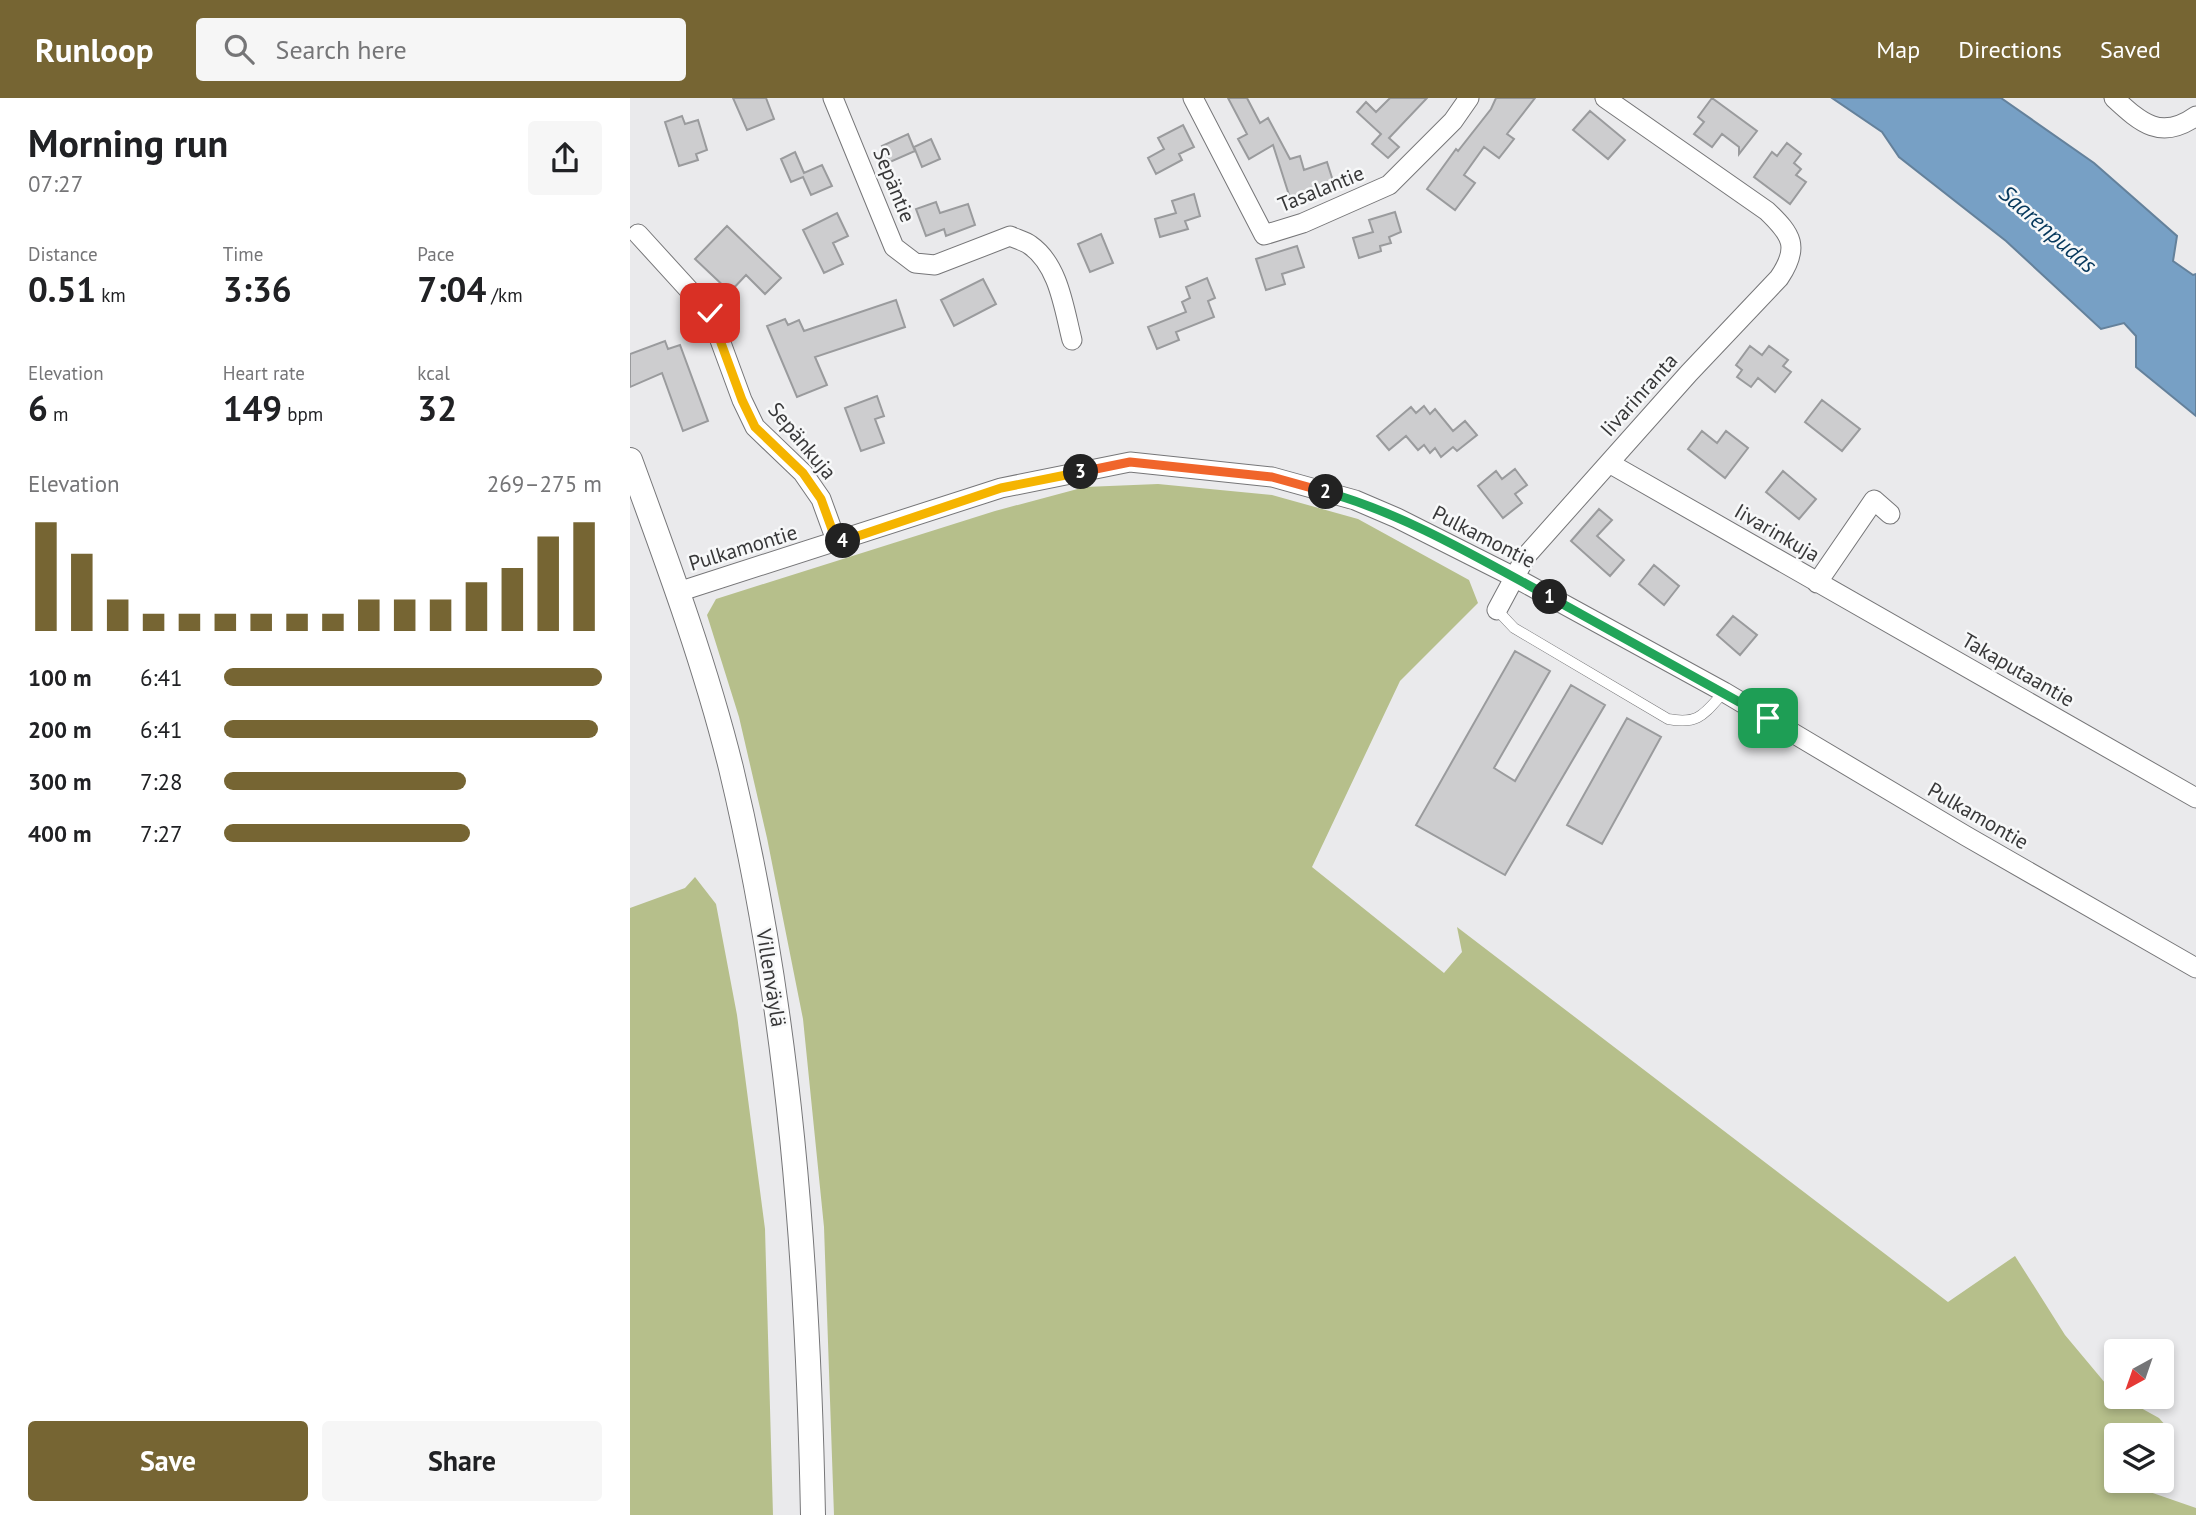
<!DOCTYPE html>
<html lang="en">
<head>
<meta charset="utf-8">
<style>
	body { margin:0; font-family:"PT Sans",sans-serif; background:#f6f6f6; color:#202124; height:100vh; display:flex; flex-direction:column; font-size:26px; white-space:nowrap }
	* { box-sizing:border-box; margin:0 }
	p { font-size:23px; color:#757577 }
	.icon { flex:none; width:38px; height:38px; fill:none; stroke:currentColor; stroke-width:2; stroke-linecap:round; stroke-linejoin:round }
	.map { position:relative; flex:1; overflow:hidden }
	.sheet { display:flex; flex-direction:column; background:#fff; width:630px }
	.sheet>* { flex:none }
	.needle { width:46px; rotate:220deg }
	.tools { position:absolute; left:1474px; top:1241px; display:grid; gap:14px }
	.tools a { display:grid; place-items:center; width:70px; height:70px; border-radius:7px; background:#fff; box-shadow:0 4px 10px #0003; font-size:35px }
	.pin { position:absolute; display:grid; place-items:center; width:60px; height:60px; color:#fff; margin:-30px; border-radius:14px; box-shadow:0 4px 10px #0006 }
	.km { position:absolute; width:35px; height:35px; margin:-18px; border-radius:50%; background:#222; color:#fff; font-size:19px; line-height:35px; text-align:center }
	.round { display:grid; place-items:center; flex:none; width:74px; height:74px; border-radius:7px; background:#f6f6f6 }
	.summary { display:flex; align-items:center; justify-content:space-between; height:119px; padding:0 28px }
	h1 { font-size:38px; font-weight:700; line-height:52px }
	.stats { display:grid; grid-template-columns:repeat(3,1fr); gap:10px; height:119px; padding:7px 28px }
	.stats div { display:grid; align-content:center }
	.stats b { font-size:35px; font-weight:700 }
	.stats small { font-size:19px; font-weight:400 }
	.stats p { font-size:19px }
	.chart { height:196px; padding:14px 28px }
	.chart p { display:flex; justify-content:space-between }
	.chart svg { width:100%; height:126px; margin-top:7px; stroke:#766533; stroke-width:6 }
	.action { display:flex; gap:14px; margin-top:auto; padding:14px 28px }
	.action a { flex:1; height:80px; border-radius:7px; background:#766533; color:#fff; font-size:28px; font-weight:700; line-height:80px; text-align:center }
	.action a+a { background:#f6f6f6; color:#202124 }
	ul { padding:0 28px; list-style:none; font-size:23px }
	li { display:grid; grid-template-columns:112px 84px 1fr; align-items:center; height:52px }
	li i { height:18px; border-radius:9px; background:#766533 }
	header { display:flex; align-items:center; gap:42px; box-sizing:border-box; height:98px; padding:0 35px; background:#766533; color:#fff }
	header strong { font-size:33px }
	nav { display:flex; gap:38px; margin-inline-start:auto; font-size:24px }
	.search { width:490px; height:63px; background:#f6f6f6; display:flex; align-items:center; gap:18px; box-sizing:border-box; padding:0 24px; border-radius:7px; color:#757577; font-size:26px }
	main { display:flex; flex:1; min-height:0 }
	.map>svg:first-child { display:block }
	.forest { fill:#b6bf8b }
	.water { fill:#77a0c5; stroke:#64819b; stroke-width:2 }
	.building { fill:#cdcdcf; stroke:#9a9b9d; stroke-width:2 }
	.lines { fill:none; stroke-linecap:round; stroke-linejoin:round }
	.service-casing { stroke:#767678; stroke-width:11 }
	.minor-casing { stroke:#767678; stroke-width:21 }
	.tertiary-casing { stroke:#767678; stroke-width:26 }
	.service { stroke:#fff; stroke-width:10 }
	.minor { stroke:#fff; stroke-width:19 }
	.tertiary { stroke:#fff; stroke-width:24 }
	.split-1-casing { stroke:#fff; stroke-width:14 }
	.split-2-casing { stroke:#fff; stroke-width:14 }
	.split-3-casing { stroke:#fff; stroke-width:14 }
	.split-4-casing { stroke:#fff; stroke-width:14 }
	.split-5-casing { stroke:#fff; stroke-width:14 }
	.split-1 { stroke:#22a559; stroke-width:9 }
	.split-2 { stroke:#22a559; stroke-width:9 }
	.split-3 { stroke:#f0652b; stroke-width:9 }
	.split-4 { stroke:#f5b400; stroke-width:9 }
	.split-5 { stroke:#f5b400; stroke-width:9 }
	.labels { text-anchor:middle; stroke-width:5; stroke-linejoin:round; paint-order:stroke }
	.street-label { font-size:21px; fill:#383839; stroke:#f7f8f9 }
	.water-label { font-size:23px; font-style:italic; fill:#06385c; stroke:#f7f8f9 }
</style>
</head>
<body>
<header>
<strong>Runloop</strong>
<div class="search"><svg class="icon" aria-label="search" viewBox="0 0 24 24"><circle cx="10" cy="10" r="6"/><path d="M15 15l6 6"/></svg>Search here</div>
<nav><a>Map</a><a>Directions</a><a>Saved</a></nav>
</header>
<main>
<section class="sheet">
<div class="summary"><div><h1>Morning run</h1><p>07:27</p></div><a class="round"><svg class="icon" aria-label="share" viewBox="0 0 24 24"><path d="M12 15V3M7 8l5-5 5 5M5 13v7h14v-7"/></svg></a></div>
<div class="stats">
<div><p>Distance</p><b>0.51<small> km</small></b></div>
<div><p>Time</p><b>3:36</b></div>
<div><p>Pace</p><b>7:04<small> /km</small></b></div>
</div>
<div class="stats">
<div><p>Elevation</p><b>6<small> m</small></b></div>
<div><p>Heart rate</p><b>149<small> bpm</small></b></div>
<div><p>kcal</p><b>32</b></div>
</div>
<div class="chart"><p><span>Elevation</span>269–275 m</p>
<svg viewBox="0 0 160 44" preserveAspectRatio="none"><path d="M5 44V6M15 44V17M25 44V33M35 44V38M45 44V38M55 44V38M65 44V38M75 44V38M85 44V38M95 44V33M105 44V33M115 44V33M125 44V27M135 44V22M145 44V11M155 44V6"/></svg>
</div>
<ul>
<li><b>100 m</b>6:41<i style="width:100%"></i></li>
<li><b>200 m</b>6:41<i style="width:99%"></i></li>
<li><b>300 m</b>7:28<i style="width:64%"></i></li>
<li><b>400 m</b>7:27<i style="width:65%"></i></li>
</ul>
<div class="action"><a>Save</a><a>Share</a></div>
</section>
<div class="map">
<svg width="1566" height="1417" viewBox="0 0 1566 1417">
	<rect width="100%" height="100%" fill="#eaeaec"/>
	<path class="forest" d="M528 386 642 397 728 421 839 482 848 505 770 583 682 769 814 875 832 854 827 829 1318 1204 1385 1158 1435 1237 1486 1298 1491 1299 1529 1320 1544 1337 1531 1346V1337H1486V1382L1507 1383 1517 1393 1566 1410V1417H204L194 1129 173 921 137 740 109 619 77 517 86 501 365 413 455 389Z
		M65 779 86 806 107 917 135 1131 143 1417H0V810L55 790Z"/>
	<path class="water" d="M1202 0H1371L1464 65 1547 138 1543 163 1563 177 1566 176V318L1506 269V238L1494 225 1471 231 1376 143 1269 59 1252 34Z"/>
	<path class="building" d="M103 0H136L144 21 117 32Z
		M598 0H617L630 25 638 20 660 61 670 58 674 72 697 64 704 86 660 100 643 47 619 61 608 41 617 36Z
		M760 0H797L759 40 769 49 758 60 742 46 751 36 727 14 736 4 746 14Z
		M866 0H905L877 36 884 41 869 60 854 49 834 77 845 85 825 112 797 91 826 51 828 53 861 11Z
		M1082 0 1127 33 1109 56V49L1092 36 1082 49 1064 36 1074 24 1068 19Z
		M960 13 995 42 978 61 943 32Z
		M52 18 55 26 68 22 77 52 66 56 68 62 49 68 35 24Z
		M553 27 564 49 549 56 552 62 526 76 518 60 534 51 528 40Z
		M278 36 285 53 260 64 252 48Z
		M301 41 310 61 292 69 284 49Z
		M1157 45 1171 56 1164 65 1171 71 1166 77 1176 84 1160 106 1124 79 1142 54 1147 58Z
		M165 54 174 75 192 67 202 88 181 97 173 79 161 84 151 61Z
		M564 96 570 118 555 123 558 131 530 139 525 121 546 115 542 103Z
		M306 104 310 115 338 106 345 127 316 138 314 131 296 138 286 111Z
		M765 114 771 134 759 139 761 145 750 148 751 153 729 160 723 140 743 134 739 122Z
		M207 115 218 138 203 145 213 166 194 175 173 132Z
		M97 128 151 180 135 196 116 177 100 194 65 161Z
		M471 136 483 165 460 174 448 146Z
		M667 148 674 169 652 176 655 186 636 192 626 161Z
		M577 180 585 200 578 203 584 219 546 234 549 242 527 251 518 229 556 214 552 204 560 200 556 189Z
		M353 181 366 206 324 228 311 202Z
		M266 202 275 229 185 259 197 287 167 299 137 228 155 221 158 227 169 222 174 233Z
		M35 243 38 251 50 247 78 323 53 333 32 275 0 289V256Z
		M1120 248 1132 257 1139 248 1158 262 1153 268 1161 274 1145 294 1128 280 1121 289 1107 279 1112 272 1106 267Z
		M247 298 254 318 245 321 254 345 231 353 215 310Z
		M1192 302 1230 331 1212 353 1175 324Z
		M794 308 800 316 805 311 823 333 835 323 847 337 827 353 823 349 811 359 805 350 800 355 794 347 788 352 776 338 759 352 747 338 781 309 786 315Z
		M1072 333 1087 345 1096 333 1118 350 1095 380 1058 351Z
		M885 371 897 387 885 396 892 405 873 420 848 388 866 373 872 381Z
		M1153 373 1186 401 1169 421 1136 394Z
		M969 411 982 422 967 438 994 462 980 478 941 443Z
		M1024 467 1049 488 1034 507 1009 486Z
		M1103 518 1127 537 1110 557 1087 537Z
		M885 553 920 573 864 670 885 683 941 587 975 607 875 777 786 727Z
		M997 620 1031 639 972 746 937 727Z"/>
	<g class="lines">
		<defs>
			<path id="service" d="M867 512 884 530 1038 621C1069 627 1074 616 1094 594"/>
			<path id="minor" d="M203 0 264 149 285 165 305 167 380 138C386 141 395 143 400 147 429 167 434 211 442 242
				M563 0 634 137 673 125 759 87 823 23 839 0
				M1484 0C1511 25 1531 43 1566 18
				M8 136 80 215 112 302 125 329 173 375 191 401 207 445
				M979 365 1566 700
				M1187 485 1244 402 1260 416
				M48 494 371 390 500 364 642 379 725 402 767 420 884 479 1094 594 1336 738 1566 870
				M867 512 896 458 1059 275 1149 180C1170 149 1162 137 1137 113L975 0"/>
			<path id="tertiary" d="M0 362C37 463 75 565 101 670 160 916 178 1166 183 1417"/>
		</defs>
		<use href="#service" class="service-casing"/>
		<use href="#minor" class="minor-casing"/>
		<use href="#tertiary" class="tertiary-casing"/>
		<use href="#service" class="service"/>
		<use href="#minor" class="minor"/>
		<use href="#tertiary" class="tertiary"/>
	</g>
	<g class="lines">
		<defs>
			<path id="split-1" d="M920 499 1138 620"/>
			<path id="split-2" d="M696 394C773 415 850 461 920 499"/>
			<path id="split-3" d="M451 374 500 364 642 379 696 394"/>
			<path id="split-4" d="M213 443 371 390 451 374"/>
			<path id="split-5" d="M80 215 112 302 125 329 173 375 191 401 207 445 213 443"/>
		</defs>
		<use href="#split-1" class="split-1-casing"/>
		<use href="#split-2" class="split-2-casing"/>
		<use href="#split-3" class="split-3-casing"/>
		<use href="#split-4" class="split-4-casing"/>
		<use href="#split-5" class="split-5-casing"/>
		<use href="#split-1" class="split-1"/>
		<use href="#split-2" class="split-2"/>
		<use href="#split-3" class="split-3"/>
		<use href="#split-4" class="split-4"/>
		<use href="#split-5" class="split-5"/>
	</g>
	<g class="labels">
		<g class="street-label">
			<text transform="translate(264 87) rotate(68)" y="7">Sepäntie</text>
			<text transform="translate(691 91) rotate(-22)" y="7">Tasalantie</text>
			<text transform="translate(1009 297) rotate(-48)" y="7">Iivarinranta</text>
			<text transform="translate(172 343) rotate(50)" y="7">Sepänkuja</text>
			<text transform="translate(1147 435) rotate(30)" y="7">Iivarinkuja</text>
			<text transform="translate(854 439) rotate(27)" y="7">Pulkamontie</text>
			<text transform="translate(113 450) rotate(-17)" y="7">Pulkamontie</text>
			<text transform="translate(1388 572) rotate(30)" y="7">Takaputaantie</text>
			<text transform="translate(1348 718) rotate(30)" y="7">Pulkamontie</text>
			<text transform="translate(141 880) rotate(81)" y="7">Villenväylä</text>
		</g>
		<g class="water-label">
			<text transform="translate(1418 131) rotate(41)" y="8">Saarenpudas</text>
		</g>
	</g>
</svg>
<div class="tools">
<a><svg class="needle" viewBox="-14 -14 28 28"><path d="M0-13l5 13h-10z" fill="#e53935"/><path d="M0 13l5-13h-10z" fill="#757577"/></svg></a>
<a><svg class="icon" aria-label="layers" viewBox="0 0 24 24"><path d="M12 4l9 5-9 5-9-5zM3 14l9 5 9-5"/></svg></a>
</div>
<div class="pin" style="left:1138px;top:620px;background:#1e9e55"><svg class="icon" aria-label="arrive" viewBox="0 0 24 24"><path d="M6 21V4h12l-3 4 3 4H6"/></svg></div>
<div class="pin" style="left:80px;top:215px;background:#d93025"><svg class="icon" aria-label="check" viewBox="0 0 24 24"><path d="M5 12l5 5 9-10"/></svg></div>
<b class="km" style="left:920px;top:499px">1</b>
<b class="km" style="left:696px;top:394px">2</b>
<b class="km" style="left:451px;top:374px">3</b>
<b class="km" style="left:213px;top:443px">4</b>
</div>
</main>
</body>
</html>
